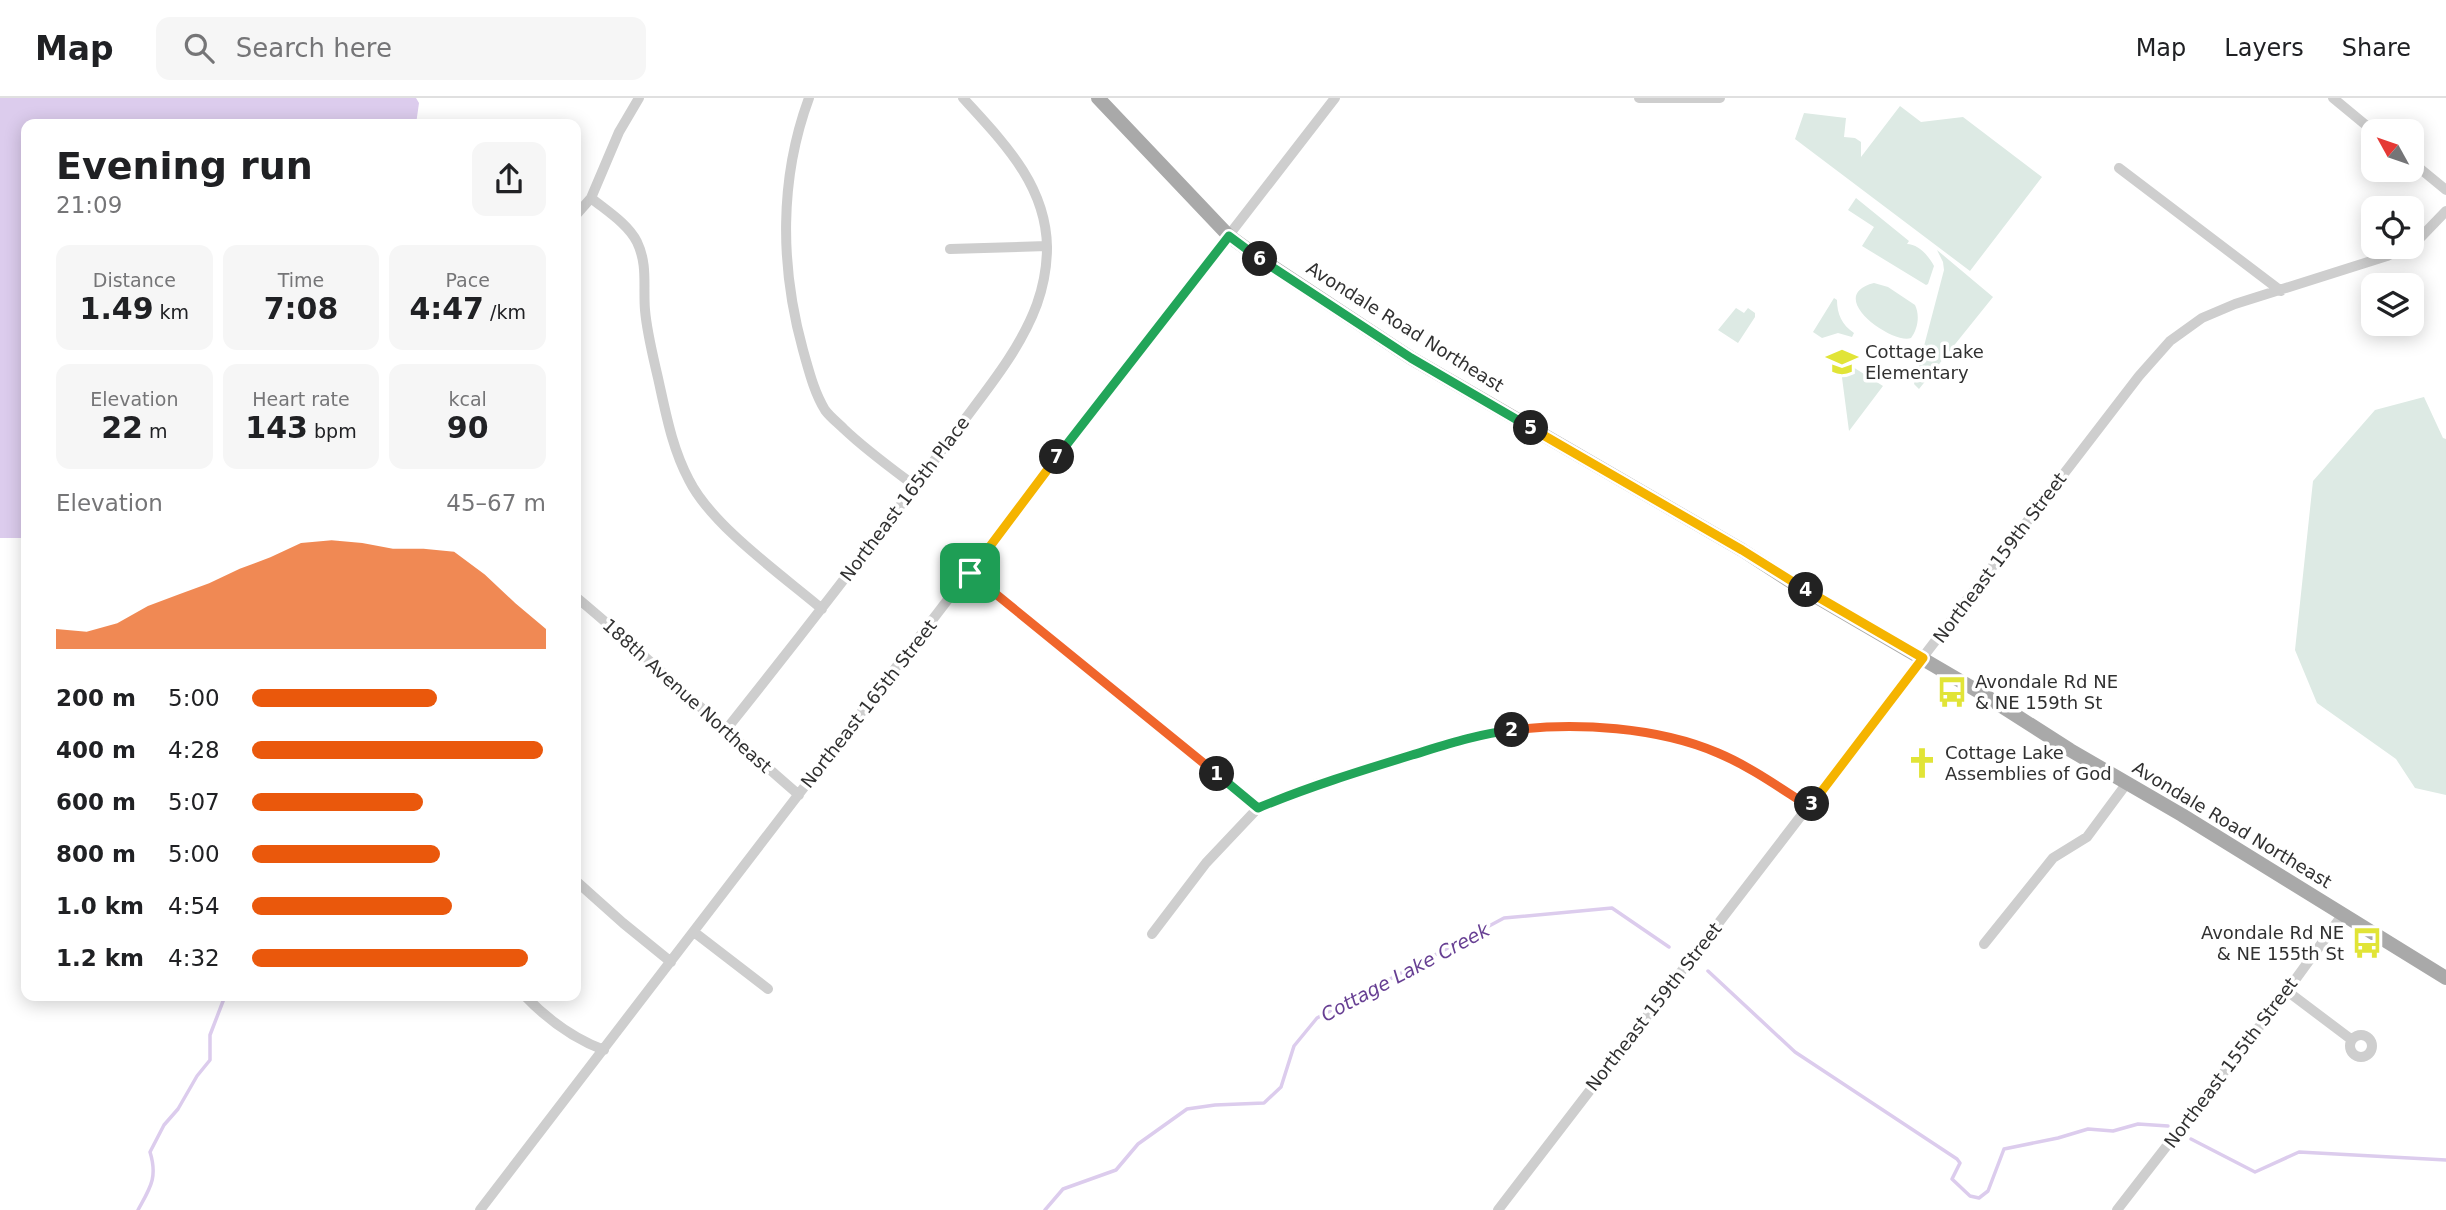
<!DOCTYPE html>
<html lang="en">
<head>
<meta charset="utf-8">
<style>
	body { margin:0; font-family:"DejaVu Sans",sans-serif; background:#f6f6f6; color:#202124; height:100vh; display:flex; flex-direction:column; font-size:26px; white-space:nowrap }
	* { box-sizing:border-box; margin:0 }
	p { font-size:23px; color:#757577 }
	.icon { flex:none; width:38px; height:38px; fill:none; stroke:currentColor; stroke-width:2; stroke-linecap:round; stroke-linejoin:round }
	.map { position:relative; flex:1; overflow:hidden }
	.details { position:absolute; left:21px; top:21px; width:560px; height:882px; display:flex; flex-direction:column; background:#fff; border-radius:14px; box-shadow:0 4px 18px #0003 }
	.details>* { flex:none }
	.needle { width:46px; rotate:310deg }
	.tools { position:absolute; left:2361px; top:21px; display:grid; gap:14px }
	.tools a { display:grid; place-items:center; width:63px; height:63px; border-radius:14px; background:#fff; box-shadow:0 4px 18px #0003; font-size:35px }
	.pin { position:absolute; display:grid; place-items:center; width:60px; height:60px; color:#fff; margin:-30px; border-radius:14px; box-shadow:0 4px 10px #0006 }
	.km { position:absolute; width:35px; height:35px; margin:-18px; border-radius:50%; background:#222; color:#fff; font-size:19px; line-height:35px; text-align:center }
	.round { display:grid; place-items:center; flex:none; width:74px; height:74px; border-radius:14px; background:#f6f6f6 }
	.head { display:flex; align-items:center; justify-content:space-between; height:119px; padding:0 35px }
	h1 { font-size:38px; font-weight:700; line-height:52px }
	.stats { display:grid; grid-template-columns:repeat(3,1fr); gap:10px; height:119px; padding:7px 35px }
	.stats div { display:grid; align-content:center; border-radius:14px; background:#f6f6f6; text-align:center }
	.stats b { font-size:30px; font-weight:700 }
	.stats small { font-size:19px; font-weight:400 }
	.stats p { font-size:19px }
	.chart { height:196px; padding:14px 35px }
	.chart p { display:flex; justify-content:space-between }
	.chart svg { width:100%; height:126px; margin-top:7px; fill:#ea580c; opacity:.7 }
	ul { padding:0 35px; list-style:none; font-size:23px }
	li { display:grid; grid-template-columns:112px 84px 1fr; align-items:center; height:52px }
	li i { height:18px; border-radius:9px; background:#ea580c }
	header { display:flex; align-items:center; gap:42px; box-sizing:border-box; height:98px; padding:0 35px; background:#fff; border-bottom:2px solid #e0e0e0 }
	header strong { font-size:33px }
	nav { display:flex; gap:38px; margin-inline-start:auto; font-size:24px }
	.search { width:490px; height:63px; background:#f6f6f6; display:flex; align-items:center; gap:18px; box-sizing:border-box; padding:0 24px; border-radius:14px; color:#757577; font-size:26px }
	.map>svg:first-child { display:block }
	.green { fill:#ddeae4 }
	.water { fill:#dccced }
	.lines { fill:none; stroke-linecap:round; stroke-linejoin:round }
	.stream { stroke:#dccced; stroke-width:3.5 }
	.minor { stroke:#cecece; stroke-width:10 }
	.major { stroke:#a9a9a9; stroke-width:14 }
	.split-1-casing { stroke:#fff; stroke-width:14 }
	.split-2-casing { stroke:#fff; stroke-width:14 }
	.split-3-casing { stroke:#fff; stroke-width:14 }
	.split-4-casing { stroke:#fff; stroke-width:14 }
	.split-5-casing { stroke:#fff; stroke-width:14 }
	.split-6-casing { stroke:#fff; stroke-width:14 }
	.split-7-casing { stroke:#fff; stroke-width:14 }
	.split-8-casing { stroke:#fff; stroke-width:14 }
	.split-1 { stroke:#f0652b; stroke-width:9 }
	.split-2 { stroke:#22a559; stroke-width:9 }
	.split-3 { stroke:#f0652b; stroke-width:9 }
	.split-4 { stroke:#f5b400; stroke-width:9 }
	.split-5 { stroke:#f5b400; stroke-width:9 }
	.split-6 { stroke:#22a559; stroke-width:9 }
	.split-7 { stroke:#22a559; stroke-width:9 }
	.split-8 { stroke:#f5b400; stroke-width:9 }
	.labels { text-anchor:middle; stroke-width:7; stroke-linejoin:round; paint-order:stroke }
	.street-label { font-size:18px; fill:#313131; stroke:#fff }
	.poi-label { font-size:18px; fill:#313131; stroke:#fff; text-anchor:start }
	.water-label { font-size:19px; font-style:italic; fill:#673f93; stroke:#fff }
</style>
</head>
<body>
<header>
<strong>Map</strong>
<div class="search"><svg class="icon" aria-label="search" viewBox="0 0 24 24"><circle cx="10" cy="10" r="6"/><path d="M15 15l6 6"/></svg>Search here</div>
<nav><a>Map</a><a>Layers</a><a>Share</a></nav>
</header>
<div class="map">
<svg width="2446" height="1112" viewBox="0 0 2446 1112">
	<rect width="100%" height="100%" fill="#fff"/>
	<path class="green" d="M1900 8 1921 24 1963 19 2042 79 1970 173 1795 41 1804 15 1846 20 1844 39 1855 40 1861 44V59Z
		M1856 100 1909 143 1907 146C1918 146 1929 158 1934 168L1928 186 1926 187 1862 148 1874 129 1848 112Z
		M1937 152 1993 199 1919 291 1914 286 1944 172 1943 164Z
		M1874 185 1888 189 1915 207C1920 217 1918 231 1911 240 1893 247 1823 198 1874 185Z
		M1834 200 1837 202C1837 216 1842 227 1854 235L1852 239 1838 235 1822 240 1813 234Z
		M1736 210 1744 215 1748 210 1755 215V219L1738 245 1718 232Z
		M1838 254 1850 260 1845 264 1883 288 1849 333 1841 272 1832 268 1831 260 1833 256Z
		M2424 299 2443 340 2446 341V697L2415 690 2396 661 2317 605 2295 552 2313 383 2375 312Z"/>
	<path class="water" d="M0 0H416L419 5 416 26H26V443L22 440H0Z"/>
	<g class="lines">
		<path class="stream" d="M1708 873 1795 954 1957 1061 1960 1065 1952 1081 1970 1098 1979 1100 1988 1093 2004 1051 2058 1040 2088 1031 2113 1033 2138 1026 2168 1028
			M2191 1041 2255 1074 2299 1054 2446 1062
			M138 1112C150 1090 158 1080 150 1054L164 1027 178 1011 197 978 210 962V937L225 898
			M1045 1112 1063 1091 1116 1072 1138 1046 1187 1011 1215 1007 1264 1005 1281 989 1294 948 1317 920 1504 820 1612 810 1669 849"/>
		<path class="minor" d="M809 0C779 81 780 169 803 252 809 273 814 294 825 312 830 319 838 325 844 331 866 352 891 370 915 388
			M1639 0H1720
			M2333 0 2373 33
			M2412 64 2446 92
			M2119 70 2281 193
			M591 100C607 113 628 126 637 144 648 167 643 188 645 212 647 235 653 258 658 280 666 316 672 350 689 382 712 428 782 477 822 511
			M576 117 591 100 619 34 639 0
			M2412 145 2420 140 2446 113
			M950 151 1047 148
			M970 475 1258 710
			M576 499C652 562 723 632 799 697
			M725 633C800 539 873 445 945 348 977 303 1018 258 1037 206 1043 189 1047 167 1047 149 1046 86 1002 43 963 0
			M576 783 623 825 671 864
			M694 834 768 891
			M1152 836 1206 765 1258 710 1316 686 1495 634 1551 627 1611 630 1664 639 1716 654 1744 668 1810 709
			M1984 846 2053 760 2087 739 2127 685
			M2287 893 2352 942
			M525 898C548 922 572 940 604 952
			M2350 948a11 11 0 1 1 22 0a11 11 0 1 1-22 0Z
			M480 1112 1048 371 1335 0
			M1498 1112 2139 278 2170 243 2202 220 2235 206 2387 158 2404 149
			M2117 1112 2287 893 2343 816"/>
		<path class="major" d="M1098 0 1229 138 1258 159 1411 260 1742 452 1796 487 1981 595 2070 652 2182 717 2446 880"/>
	</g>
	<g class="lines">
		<defs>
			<path id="split-1" d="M970 475 1217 676"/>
			<path id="split-2" d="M1217 676 1258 710C1308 689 1360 673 1412 657 1445 647 1478 636 1512 632"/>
			<path id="split-3" d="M1512 632C1576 624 1658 629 1718 655 1751 669 1780 690 1810 709L1812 706"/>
			<path id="split-4" d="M1806 492 1923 560 1812 706"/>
			<path id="split-5" d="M1531 330 1742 452 1806 492"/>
			<path id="split-6" d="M1260 161 1411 260 1531 330"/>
			<path id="split-7" d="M1057 359 1229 138 1260 161"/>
			<path id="split-8" d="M970 475 1057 359"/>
		</defs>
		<use href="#split-1" class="split-1-casing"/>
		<use href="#split-2" class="split-2-casing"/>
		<use href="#split-3" class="split-3-casing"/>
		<use href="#split-4" class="split-4-casing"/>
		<use href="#split-5" class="split-5-casing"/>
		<use href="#split-6" class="split-6-casing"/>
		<use href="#split-7" class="split-7-casing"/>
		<use href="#split-8" class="split-8-casing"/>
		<use href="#split-1" class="split-1"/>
		<use href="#split-2" class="split-2"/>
		<use href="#split-3" class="split-3"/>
		<use href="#split-4" class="split-4"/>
		<use href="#split-5" class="split-5"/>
		<use href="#split-6" class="split-6"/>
		<use href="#split-7" class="split-7"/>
		<use href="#split-8" class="split-8"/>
	</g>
	<defs>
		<symbol id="school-bare" viewBox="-9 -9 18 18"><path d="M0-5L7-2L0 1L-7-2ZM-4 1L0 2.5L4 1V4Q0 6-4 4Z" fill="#e1e437" stroke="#fff" stroke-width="2.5" paint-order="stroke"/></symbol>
		<symbol id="bus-bare" viewBox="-9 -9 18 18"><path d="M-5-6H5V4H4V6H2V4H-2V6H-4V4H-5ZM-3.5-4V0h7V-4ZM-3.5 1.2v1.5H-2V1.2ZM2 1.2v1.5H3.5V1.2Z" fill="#e1e437" stroke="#fff" stroke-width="2.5" paint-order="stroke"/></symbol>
		<symbol id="church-bare" viewBox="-9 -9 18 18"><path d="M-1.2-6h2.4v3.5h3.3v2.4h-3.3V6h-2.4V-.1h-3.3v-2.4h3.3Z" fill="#e1e437" stroke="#fff" stroke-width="2.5" paint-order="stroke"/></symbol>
	</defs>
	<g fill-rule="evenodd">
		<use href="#school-bare" x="1820" y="242" width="44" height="44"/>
		<use href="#bus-bare" x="1930" y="572" width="44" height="44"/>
		<use href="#church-bare" x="1900" y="643" width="44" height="44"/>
		<use href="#bus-bare" x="2345" y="823" width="44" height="44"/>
	</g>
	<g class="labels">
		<g class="street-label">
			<text transform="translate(1405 229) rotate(32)" y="6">Avondale Road Northeast</text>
			<text transform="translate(905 401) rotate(-53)" y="6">Northeast 165th Place</text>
			<text transform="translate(2000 460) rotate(-53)" y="6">Northeast 159th Street</text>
			<text transform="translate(687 598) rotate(42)" y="6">188th Avenue Northeast</text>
			<text transform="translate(869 606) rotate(-52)" y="6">Northeast 165th Street</text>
			<text transform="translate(2232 727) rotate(31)" y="6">Avondale Road Northeast</text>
			<text transform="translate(1654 909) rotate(-52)" y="6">Northeast 159th Street</text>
			<text transform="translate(2231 965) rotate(-53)" y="6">Northeast 155th Street</text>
		</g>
		<g class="poi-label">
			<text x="1865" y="260">Cottage Lake<tspan x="1865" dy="21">Elementary</tspan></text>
			<text x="1975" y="590">Avondale Rd NE<tspan x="1975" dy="21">&amp; NE 159th St</tspan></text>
			<text x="1945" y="661">Cottage Lake<tspan x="1945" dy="21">Assemblies of God</tspan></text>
			<text x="2344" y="841" text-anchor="end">Avondale Rd NE<tspan x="2344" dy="21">&amp; NE 155th St</tspan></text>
		</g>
		<g class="water-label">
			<text transform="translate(1405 874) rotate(-28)" y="7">Cottage Lake Creek</text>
		</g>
	</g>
</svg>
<div class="tools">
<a><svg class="needle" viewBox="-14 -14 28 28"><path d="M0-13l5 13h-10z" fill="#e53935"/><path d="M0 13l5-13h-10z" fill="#757577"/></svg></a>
<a><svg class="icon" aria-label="locate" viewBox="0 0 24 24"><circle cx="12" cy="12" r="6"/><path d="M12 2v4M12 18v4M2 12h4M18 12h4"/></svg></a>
<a><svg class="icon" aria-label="layers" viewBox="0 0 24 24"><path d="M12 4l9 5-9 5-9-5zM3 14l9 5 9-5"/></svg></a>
</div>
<div class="pin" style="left:970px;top:475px;background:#1e9e55"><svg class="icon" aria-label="arrive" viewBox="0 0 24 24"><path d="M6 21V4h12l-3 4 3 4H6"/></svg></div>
<b class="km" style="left:1217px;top:676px">1</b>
<b class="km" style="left:1512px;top:632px">2</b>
<b class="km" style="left:1812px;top:706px">3</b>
<b class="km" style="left:1806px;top:492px">4</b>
<b class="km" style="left:1531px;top:330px">5</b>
<b class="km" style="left:1260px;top:161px">6</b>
<b class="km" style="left:1057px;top:359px">7</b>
<section class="details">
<div class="head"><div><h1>Evening run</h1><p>21:09</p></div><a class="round"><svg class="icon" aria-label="share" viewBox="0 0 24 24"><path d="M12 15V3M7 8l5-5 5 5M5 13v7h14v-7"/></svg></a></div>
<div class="stats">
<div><p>Distance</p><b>1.49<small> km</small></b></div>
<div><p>Time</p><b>7:08</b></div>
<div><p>Pace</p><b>4:47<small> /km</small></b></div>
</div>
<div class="stats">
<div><p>Elevation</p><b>22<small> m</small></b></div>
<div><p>Heart rate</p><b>143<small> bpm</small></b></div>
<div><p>kcal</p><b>90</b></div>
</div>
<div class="chart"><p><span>Elevation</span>45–67 m</p>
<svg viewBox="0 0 160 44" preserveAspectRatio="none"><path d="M0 44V37L10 38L20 35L30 29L40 25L50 21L60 16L70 12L80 7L90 6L100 7L110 9L120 9L130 10L140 18L150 28L160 37V44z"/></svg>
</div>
<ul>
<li><b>200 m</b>5:00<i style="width:63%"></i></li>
<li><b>400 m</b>4:28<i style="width:99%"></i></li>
<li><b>600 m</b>5:07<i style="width:58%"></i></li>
<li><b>800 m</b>5:00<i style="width:64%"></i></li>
<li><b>1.0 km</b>4:54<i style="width:68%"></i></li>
<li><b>1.2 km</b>4:32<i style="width:94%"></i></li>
</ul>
</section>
</div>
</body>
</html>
